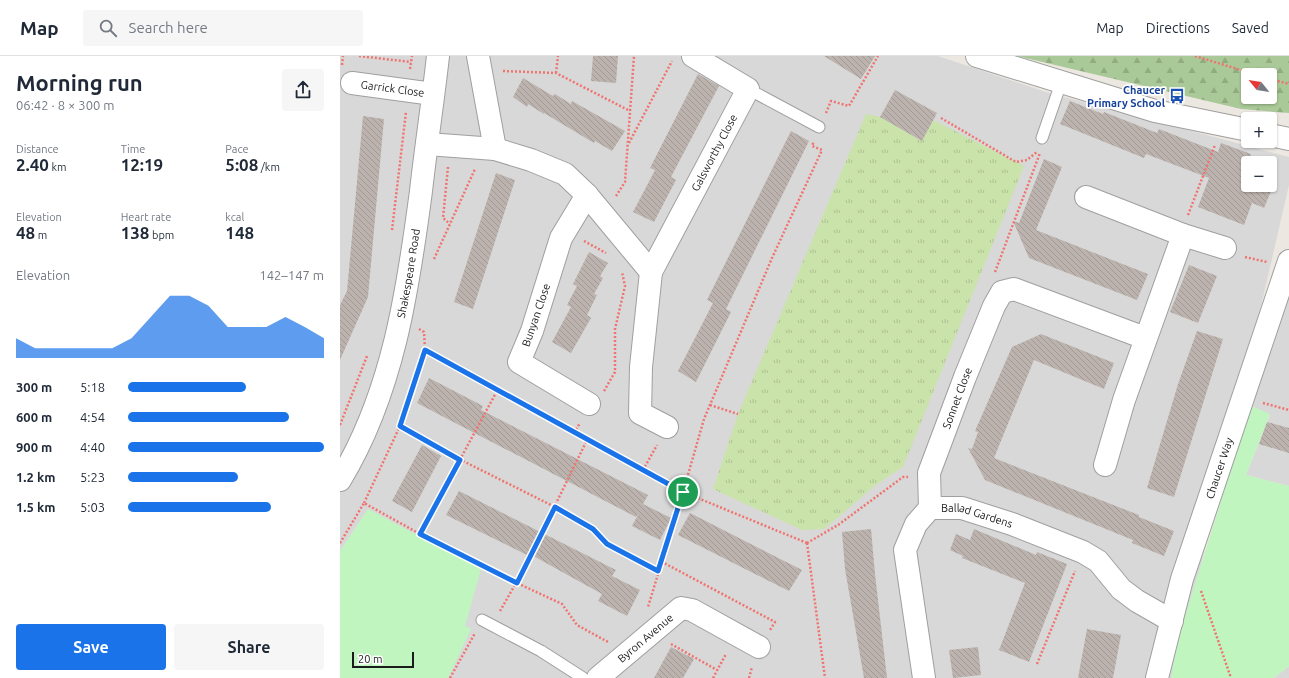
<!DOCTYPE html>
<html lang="en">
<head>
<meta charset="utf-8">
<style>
	body { margin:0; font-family:Ubuntu,sans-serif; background:#f6f6f7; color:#1f2937; height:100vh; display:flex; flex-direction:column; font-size:15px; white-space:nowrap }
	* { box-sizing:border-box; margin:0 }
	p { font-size:13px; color:#747a83 }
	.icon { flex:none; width:22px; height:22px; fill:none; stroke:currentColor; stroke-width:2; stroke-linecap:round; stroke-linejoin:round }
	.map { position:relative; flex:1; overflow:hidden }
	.side { display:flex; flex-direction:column; background:#fff; width:340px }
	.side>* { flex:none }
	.needle { width:26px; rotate:300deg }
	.tools { position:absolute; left:901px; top:12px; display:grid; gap:8px }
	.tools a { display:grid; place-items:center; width:36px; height:36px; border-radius:4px; background:#fff; box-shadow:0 1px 3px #0004; font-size:20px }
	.scale { position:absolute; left:12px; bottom:10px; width:62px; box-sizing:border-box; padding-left:4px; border:2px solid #1b1b1b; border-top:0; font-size:11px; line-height:14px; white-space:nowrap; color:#1b1b1b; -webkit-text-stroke:3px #fff; paint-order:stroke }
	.pin { position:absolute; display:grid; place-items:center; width:34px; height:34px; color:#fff; margin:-17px; border:2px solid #fff; border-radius:50%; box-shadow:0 1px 4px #0007 }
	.round { display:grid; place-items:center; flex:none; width:42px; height:42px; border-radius:4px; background:#f6f6f7 }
	.overview { display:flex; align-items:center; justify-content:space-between; height:68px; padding:0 16px }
	h1 { font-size:22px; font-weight:700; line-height:30px }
	.figures { display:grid; grid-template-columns:repeat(3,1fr); gap:6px; height:68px; padding:4px 16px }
	.figures div { display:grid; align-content:center }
	.figures b { font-size:17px; font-weight:700 }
	.figures small { font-size:11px; font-weight:400 }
	.figures p { font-size:11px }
	.chart { height:112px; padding:8px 16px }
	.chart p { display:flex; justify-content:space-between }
	.chart svg { width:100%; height:72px; margin-top:4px; fill:#1a73e8; opacity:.7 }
	.cta { display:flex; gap:8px; margin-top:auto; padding:8px 16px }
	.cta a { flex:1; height:46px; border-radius:4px; background:#1a73e8; color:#fff; font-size:16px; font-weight:700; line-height:46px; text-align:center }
	.cta a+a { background:#f6f6f7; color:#1f2937 }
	ul { padding:0 16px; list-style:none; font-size:13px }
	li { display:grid; grid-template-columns:64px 48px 1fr; align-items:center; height:30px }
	li i { height:10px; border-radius:5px; background:#1a73e8 }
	header { display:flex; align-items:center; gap:24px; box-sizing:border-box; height:56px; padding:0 20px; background:#fff; border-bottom:1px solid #e0e1e3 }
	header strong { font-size:19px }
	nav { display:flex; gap:22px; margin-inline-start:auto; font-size:14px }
	.search { width:280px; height:36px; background:#f6f6f7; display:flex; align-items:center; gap:10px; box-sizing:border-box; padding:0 14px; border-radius:4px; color:#747a83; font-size:15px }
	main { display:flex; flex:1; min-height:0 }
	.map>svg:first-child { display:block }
	.residential { fill:#d9d8d8; fill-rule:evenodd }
	.grass { fill:url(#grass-tufts) }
	.forest { fill:url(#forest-firs); fill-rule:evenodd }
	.park { fill:#c0f5c0 }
	.building { fill:url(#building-back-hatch) }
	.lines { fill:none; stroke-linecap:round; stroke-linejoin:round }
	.service-casing { stroke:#9f9f9f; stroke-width:13 }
	.minor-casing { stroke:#9f9f9f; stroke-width:24 }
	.tertiary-casing { stroke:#9f9f9f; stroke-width:24 }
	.path { stroke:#ef746f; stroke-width:2.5; stroke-dasharray:2 2; stroke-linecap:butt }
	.service { stroke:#fff; stroke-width:11 }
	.minor { stroke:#fff; stroke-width:22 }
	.tertiary { stroke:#fff; stroke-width:22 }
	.route-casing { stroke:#fff; stroke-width:8 }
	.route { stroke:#1a73e8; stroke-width:5 }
	.labels { text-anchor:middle; stroke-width:3.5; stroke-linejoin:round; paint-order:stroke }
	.street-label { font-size:11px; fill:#1b1b1b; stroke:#fff }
	.transit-label { font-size:11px; font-weight:bold; fill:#164399; stroke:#fff; text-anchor:end }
</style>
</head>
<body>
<header>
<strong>Map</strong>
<div class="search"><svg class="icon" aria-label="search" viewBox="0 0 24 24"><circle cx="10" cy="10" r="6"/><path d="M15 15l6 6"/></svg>Search here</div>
<nav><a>Map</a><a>Directions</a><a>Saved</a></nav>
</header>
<main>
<section class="side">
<div class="overview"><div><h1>Morning run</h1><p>06:42 · 8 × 300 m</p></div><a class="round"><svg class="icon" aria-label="share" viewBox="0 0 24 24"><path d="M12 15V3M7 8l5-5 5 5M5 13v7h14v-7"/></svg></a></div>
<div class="figures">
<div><p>Distance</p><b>2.40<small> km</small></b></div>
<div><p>Time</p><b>12:19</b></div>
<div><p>Pace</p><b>5:08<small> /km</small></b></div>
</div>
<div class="figures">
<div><p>Elevation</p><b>48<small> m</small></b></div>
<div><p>Heart rate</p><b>138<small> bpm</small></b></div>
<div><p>kcal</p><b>148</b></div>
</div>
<div class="chart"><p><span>Elevation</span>142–147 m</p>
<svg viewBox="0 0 160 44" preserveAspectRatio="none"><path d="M0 44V32L10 38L20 38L30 38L40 38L50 38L60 32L70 19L80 6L90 6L100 12L110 25L120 25L130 25L140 19L150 25L160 32V44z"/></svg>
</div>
<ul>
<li><b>300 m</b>5:18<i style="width:60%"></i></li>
<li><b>600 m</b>4:54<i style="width:82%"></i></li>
<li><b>900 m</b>4:40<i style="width:100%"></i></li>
<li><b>1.2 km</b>5:23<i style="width:56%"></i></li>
<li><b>1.5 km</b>5:03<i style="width:73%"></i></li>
</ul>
<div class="cta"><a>Save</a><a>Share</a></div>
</section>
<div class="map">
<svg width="949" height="622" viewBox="0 0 949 622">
	<defs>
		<pattern id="grass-tufts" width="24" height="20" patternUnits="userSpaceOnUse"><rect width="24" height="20" fill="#cae3aa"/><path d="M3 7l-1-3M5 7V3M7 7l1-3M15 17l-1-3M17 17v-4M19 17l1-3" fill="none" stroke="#adc292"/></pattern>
		<pattern id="forest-firs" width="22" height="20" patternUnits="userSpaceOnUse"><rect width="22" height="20" fill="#aac998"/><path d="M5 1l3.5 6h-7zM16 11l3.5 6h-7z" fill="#92ac82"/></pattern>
		<pattern id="building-back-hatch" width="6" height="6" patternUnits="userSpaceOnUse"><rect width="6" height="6" fill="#bcb3ae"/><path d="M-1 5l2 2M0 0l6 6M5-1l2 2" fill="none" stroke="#a19995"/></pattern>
	</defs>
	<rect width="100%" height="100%" fill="#ece8e1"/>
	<path class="residential" d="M0 0H598L709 37 949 101V129L835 622H0ZM908 107H930V129H908Z
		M949 232V430L906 419 930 359 911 350Z
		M949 610V622H934Z"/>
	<path class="grass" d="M526 58 540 61 582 85 593 64 684 110 563 411 537 428 484 473 462 474 373 433 398 358Z"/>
	<path class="forest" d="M677 0H949V57L901 53ZM908 19H930V41H908Z"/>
	<path class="park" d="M911 350 930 358 906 419 949 430V610L934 622H831L838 582Z
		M28 453 141 513 125 570 131 573 108 622H0V495Z"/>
	<path class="building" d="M253 0H278L276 27 251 25Z
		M484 0H535L521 23Z
		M358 18 379 30 331 121 336 124 314 166 293 156 315 114 310 112Z
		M183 22 213 40 215 38 231 48 232 45 285 75 272 95 255 85 254 87 204 57V58L188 48 187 51 173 41Z
		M555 34 597 57 582 85 540 61Z
		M730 45 763 58 764 56 817 77 819 73 878 96 881 87 911 98 906 112 908 113V129H930V123L935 126 924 152 912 147 904 169 858 151 869 122 806 98 804 102 720 68Z
		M23 60 44 63 28 241 0 304V249L7 235Z
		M451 75 469 85 386 253 391 256 356 326 338 315 373 247 367 244Z
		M704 103 722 111 696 174 808 218 797 244 689 202 673 165 679 167Z
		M156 117 175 124 133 253 114 246Z
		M249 196 268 207 260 220 263 222 254 238 257 239 247 259 251 262 231 297 212 286 231 251 227 249 237 230 233 228Z
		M849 209 877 220 858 267 830 256Z
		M857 275 883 283 834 441 807 432 838 328Z
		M701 278 774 307 764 333 694 304 654 402 786 454 799 459V461L834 475 824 500 792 487 793 484 645 424 628 392 632 393 638 376 635 375 672 291Z
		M89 322 143 350 141 354 308 439 303 448 331 462 320 484 292 470 299 457 296 461 77 347Z
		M927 366 949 372V397L919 388Z
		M82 389 101 400 72 456 52 445Z
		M119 435 276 514 272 520 300 534 287 560 258 545 262 538 188 497 187 499 106 459Z
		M350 457 462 514 449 535 338 479Z
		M531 473 535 518 547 622H524L505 513 502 476Z
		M634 473 696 499 697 496 727 508 689 606 659 594 685 527 622 502 623 500 610 494 616 478 630 484Z
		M747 573 781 579 773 622H738Z
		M331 591 354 603 343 622H314Z
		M638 591 641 619 613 622 609 594Z"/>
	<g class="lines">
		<defs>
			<path id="service" d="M408 33 479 71
				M702 82 721 27
				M142 564 201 595 243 622"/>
			<g id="minor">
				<path d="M138 0 155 93"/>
				<path id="s1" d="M12 27 93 38"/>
				<path d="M87 88 155 93 191 104 225 118 247 139 311 216"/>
				<path d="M247 139 221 182 192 275 179 306 249 348"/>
				<path d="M746 141 843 179"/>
				<path id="s2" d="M327 371 300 357 301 311 311 216 408 33 353 0"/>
				<path d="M765 409 784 344 843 179 885 192"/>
				<path id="s3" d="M0 424C53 337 68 234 81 135 86 90 93 45 98 0"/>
				<path id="s4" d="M590 452 589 417 625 321 654 250 662 236 674 233 805 282"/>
				<path id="s5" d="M590 452H622L672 468 743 496 758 505 781 533 797 545 832 565"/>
				<path id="s6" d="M258 622 341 552 352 554 419 591"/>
				<path d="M584 622 565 494 576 468 590 452"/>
				<path id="s7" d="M817 622 842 523 949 205"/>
			</g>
			<path id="tertiary" d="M637 0 815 55 908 74
				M930 79 949 83"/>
		</defs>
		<use href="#service" class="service-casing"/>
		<use href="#minor" class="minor-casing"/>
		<use href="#tertiary" class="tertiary-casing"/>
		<path class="path" d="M19 0 71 6
			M855 0 917 19
			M2 9 3 0
			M70 13 72 0
			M163 15 216 17 290 55
			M216 17 218 0
			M930 23 949 28
			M486 57 491 45 509 50 538 0
			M601 62 676 106 687 104 697 96
			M289 87 332 5
			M108 111 103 162 110 168
			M276 140 285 126 294 0
			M848 159 875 89
			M52 174 66 56
			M244 185 266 197
			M905 201 927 206
			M94 203 135 113
			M655 216 700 97
			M79 273 84 276 85 294 343 436 308 551
			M264 335 275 316V273L285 230 282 216
			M923 347 949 354
			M370 349 398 358
			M0 369 27 300
			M60 370 111 399 215 451 253 473 267 488 318 515 324 507 435 566 430 574
			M234 377 240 367
			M303 414 317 389
			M24 447 60 370 85 294
			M80 478 158 333
			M0 487 24 447 80 478 177 527 222 548 237 569 268 586
			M467 487 343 436 364 363 432 202 482 94 472 90 474 85
			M467 487 498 469 563 421H568
			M467 487 485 622
			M861 535 891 622
			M160 555 184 513 247 384
			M331 588 377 614
			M697 608 735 515
			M110 622 135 577
			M373 622 386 598
			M409 622 412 611"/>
		<use href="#service" class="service"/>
		<use href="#minor" class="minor"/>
		<use href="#tertiary" class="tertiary"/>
	</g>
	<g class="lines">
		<defs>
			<path id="route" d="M85 294 343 436 318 515 267 488 253 473 215 451 177 527 80 478 120 404 60 370Z"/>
		</defs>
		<use href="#route" class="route-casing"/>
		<use href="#route" class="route"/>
	</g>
	<defs>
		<symbol id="bus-bare" viewBox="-9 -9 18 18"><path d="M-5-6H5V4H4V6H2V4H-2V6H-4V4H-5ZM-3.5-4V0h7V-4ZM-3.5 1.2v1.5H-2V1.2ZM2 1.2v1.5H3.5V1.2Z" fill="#1a4fb4" stroke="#fff" stroke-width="2.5" paint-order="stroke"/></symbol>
	</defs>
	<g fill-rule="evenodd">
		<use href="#bus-bare" x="826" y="29" width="22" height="22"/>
	</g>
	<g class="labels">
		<g class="street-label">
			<text dy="4" stroke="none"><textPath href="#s1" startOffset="41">Garrick Close</textPath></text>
			<text dy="4" stroke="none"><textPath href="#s2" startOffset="307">Galsworthy Close</textPath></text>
			<text dy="4" stroke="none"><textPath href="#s3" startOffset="219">Shakespeare Road</textPath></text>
			<text transform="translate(196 259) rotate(-71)" y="4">Bunyan Close</text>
			<text dy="4" stroke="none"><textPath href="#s4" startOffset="115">Sonnet Close</textPath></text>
			<text dy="4" stroke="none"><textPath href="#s7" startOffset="219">Chaucer Way</textPath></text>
			<text dy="4" stroke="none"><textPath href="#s5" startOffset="48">Ballad Gardens</textPath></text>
			<text dy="4" stroke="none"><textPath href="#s6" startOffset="62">Byron Avenue</textPath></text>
		</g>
		<g class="transit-label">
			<text x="825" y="38">Chaucer<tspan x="825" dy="13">Primary School</tspan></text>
		</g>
	</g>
</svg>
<div class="tools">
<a><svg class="needle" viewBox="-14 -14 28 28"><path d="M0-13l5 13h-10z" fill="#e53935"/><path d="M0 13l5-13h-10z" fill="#747a83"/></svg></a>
<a>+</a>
<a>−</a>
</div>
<div class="scale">20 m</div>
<div class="pin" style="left:343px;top:436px;background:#1e9e55"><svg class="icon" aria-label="arrive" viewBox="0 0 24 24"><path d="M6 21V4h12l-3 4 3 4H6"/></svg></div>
</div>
</main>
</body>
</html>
